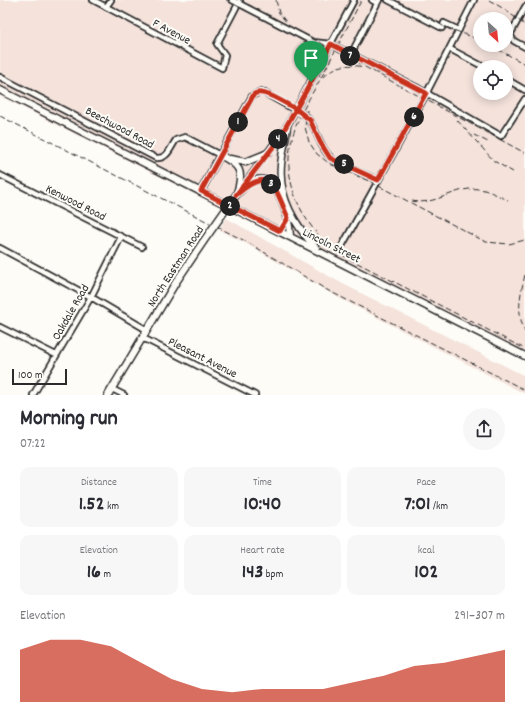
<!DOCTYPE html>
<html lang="en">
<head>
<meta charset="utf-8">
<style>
	body { margin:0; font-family:Dekko,sans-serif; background:#f7f7f7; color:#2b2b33; height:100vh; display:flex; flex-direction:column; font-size:15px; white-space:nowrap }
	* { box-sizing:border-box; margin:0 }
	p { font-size:13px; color:#7c7c81 }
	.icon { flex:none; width:22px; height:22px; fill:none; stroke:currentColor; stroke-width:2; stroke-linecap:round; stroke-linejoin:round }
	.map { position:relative; height:395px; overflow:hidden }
	.side { display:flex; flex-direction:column; background:#fff; flex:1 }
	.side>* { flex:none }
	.needle { width:26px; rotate:153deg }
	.tools { position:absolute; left:473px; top:12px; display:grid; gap:8px }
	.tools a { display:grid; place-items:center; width:40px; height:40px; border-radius:50%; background:#fff; box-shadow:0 2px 10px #0003; font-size:20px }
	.scale { position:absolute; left:12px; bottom:10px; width:55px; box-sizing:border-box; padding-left:4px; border:2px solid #2b2b2b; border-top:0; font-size:11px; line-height:14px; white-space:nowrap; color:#2b2b2b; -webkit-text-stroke:3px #fdfcf7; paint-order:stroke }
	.pin { position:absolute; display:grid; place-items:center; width:34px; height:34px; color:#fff; margin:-41px -17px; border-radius:50% 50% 50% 0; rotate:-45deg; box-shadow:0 0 4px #0007 }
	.pin .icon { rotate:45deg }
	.km { position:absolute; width:20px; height:20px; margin:-10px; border-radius:50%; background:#222; color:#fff; font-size:11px; line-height:20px; text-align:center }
	.round { display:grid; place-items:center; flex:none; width:42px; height:42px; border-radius:21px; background:#f7f7f7 }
	.summary { display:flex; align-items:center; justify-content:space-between; height:68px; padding:0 20px }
	h1 { font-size:22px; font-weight:700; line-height:30px }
	.metrics { display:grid; grid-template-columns:repeat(3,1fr); gap:6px; height:68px; padding:4px 20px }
	.metrics div { display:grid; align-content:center; border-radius:10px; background:#f7f7f7; text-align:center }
	.metrics b { font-size:20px; font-weight:700 }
	.metrics small { font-size:11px; font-weight:400 }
	.metrics p { font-size:11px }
	.chart { height:112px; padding:8px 20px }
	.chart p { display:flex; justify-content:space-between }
	.chart svg { width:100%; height:72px; margin-top:4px; fill:#c8321e; opacity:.7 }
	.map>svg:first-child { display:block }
	.built { fill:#f4e2db; fill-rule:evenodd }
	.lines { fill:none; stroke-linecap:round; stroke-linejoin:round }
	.street-casing { stroke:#2b2b2b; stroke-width:8 }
	.secondary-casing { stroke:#2b2b2b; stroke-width:9 }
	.street { stroke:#fdfcf7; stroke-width:4.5 }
	.secondary { stroke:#fdfcf7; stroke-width:6 }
	.rail { stroke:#2b2b2b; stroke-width:1; stroke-dasharray:6 3; stroke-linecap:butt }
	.secondary-bridge-casing { stroke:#2b2b2b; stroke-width:9; stroke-linecap:butt }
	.secondary-bridge { stroke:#fdfcf7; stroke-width:6 }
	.route-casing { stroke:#fff; stroke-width:8 }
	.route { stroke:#c8321e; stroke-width:5 }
	.labels { text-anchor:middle; stroke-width:4; stroke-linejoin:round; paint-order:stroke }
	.street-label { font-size:12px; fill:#2b2b2b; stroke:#fdfcf7 }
</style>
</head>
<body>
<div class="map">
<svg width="525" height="395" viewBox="0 0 525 395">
	<rect width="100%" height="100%" fill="#fdfcf7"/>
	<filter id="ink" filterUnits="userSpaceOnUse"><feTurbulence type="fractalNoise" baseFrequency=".025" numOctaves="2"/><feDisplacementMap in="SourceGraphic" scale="8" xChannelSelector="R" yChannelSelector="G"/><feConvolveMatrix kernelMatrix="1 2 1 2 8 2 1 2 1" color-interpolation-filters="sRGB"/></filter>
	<g filter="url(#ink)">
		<path class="built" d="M0 0H525V361L0 96ZM480 19H506V45H480ZM480 67H506V93H480Z
			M226 218 341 283 525 376V394L337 297 245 243 219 230Z"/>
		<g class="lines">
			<defs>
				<path id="street" d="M93 0 222 68 225 55 217 44 240 0
					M232 0 313 42 331 44 416 87 501 136 525 99
					M372 0 377 3
					M388 0 442 28 444 23 459 30
					M106 7 111 0
					M525 7 510 35 514 41 525 47
					M450 49 484 67
					M350 56 379 0
					M0 77 156 158C168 159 170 148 176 140L185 137 220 155 252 96 261 91 306 116C317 127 318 146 331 158 340 166 366 174 378 180
					M506 79 525 90
					M0 175 142 247
					M243 186 287 126 354 0
					M342 246 424 98 474 0
					M0 248 91 297 147 330
					M0 327 56 355
					M142 339 147 340 255 395
					M112 389 124 395
					M33 395 91 297 121 237"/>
				<path id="secondary" d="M0 90 525 356
					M287 126C286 139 282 152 281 165 278 198 295 225 316 248
					M230 159 246 162 268 153
					M201 191 220 155C240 165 244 171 237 193
					M236 195C241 190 247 184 253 181 279 171 289 219 290 236
					M108 395 176 282 203 242"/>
			</defs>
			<use href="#street" class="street-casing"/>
			<use href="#secondary" class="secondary-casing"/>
			<use href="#street" class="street"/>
			<use href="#secondary" class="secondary"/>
			<path class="rail" d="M226 0 311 45C319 54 322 66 319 77
				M240 0 360 64
				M276 0 279 13 287 23
				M489 0 504 9 525 25
				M361 1C348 26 335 51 322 76 311 96 297 117 292 139 280 182 304 228 338 253L525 349
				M423 14 443 26 480 40
				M490 45 525 64
				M323 77C337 64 347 64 365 67L525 153
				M307 110 305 127 309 142 317 154 330 164 371 182 486 242 509 244 525 240
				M0 116 247 242 327 290 525 390
				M457 120 494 161 513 172
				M474 135 488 142
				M412 201C437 206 455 186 479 189 489 190 498 196 508 200
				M525 275C520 295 516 312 525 332"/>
			<defs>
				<path id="secondary-bridge" d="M203 242 236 195"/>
			</defs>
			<use href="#secondary-bridge" class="secondary-bridge-casing"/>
			<use href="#secondary-bridge" class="secondary-bridge"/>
		</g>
	</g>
	<g class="lines" filter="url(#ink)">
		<defs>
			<path id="route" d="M311 82 296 109C286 104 263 88 254 94L201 191 280 231 288 218C274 185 271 165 236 195L277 142 296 109 310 120 320 142 330 158 378 180 426 93 331 44 311 82"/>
		</defs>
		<use href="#route" class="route-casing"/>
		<use href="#route" class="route"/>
	</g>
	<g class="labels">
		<g class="street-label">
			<text transform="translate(172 31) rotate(28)" y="4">F Avenue</text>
			<text transform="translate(120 127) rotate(28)" y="4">Beechwood Road</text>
			<text transform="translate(76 202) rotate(27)" y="4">Kenwood Road</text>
			<text transform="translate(332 245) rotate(27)" y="4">Lincoln Street</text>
			<text transform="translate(175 266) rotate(-57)" y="4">North Eastman Road</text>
			<text transform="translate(70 312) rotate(-60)" y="4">Oakdale Road</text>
			<text transform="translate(203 357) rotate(27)" y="4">Pleasant Avenue</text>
		</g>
	</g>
</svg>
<div class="tools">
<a><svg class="needle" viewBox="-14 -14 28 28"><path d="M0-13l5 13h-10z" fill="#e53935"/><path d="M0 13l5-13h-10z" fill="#7c7c81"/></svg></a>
<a><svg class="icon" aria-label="locate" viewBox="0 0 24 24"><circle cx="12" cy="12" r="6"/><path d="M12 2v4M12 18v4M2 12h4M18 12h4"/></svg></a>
</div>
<div class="scale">100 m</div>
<div class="pin" style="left:311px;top:82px;background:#1e9e55"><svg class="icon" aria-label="arrive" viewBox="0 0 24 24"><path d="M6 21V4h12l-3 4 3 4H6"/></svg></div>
<b class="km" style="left:238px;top:122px">1</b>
<b class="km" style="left:230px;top:206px">2</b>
<b class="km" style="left:271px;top:184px">3</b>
<b class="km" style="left:278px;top:139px">4</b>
<b class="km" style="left:344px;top:164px">5</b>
<b class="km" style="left:414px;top:117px">6</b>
<b class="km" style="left:350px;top:56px">7</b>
</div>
<section class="side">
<div class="summary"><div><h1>Morning run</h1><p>07:22</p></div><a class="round"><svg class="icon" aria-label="share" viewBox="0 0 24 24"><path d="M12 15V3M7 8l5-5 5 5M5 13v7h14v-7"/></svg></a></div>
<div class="metrics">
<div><p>Distance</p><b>1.52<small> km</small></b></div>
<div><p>Time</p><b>10:40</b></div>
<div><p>Pace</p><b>7:01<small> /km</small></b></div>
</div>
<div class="metrics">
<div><p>Elevation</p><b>16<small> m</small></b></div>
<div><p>Heart rate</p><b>143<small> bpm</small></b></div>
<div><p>kcal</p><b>102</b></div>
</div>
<div class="chart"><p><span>Elevation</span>291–307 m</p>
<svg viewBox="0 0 160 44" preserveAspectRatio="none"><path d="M0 44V12L10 6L20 6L30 10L40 20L50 30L60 36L70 38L80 36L90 36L100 36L110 32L120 28L130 22L140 20L150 16L160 12V44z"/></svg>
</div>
</section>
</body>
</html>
